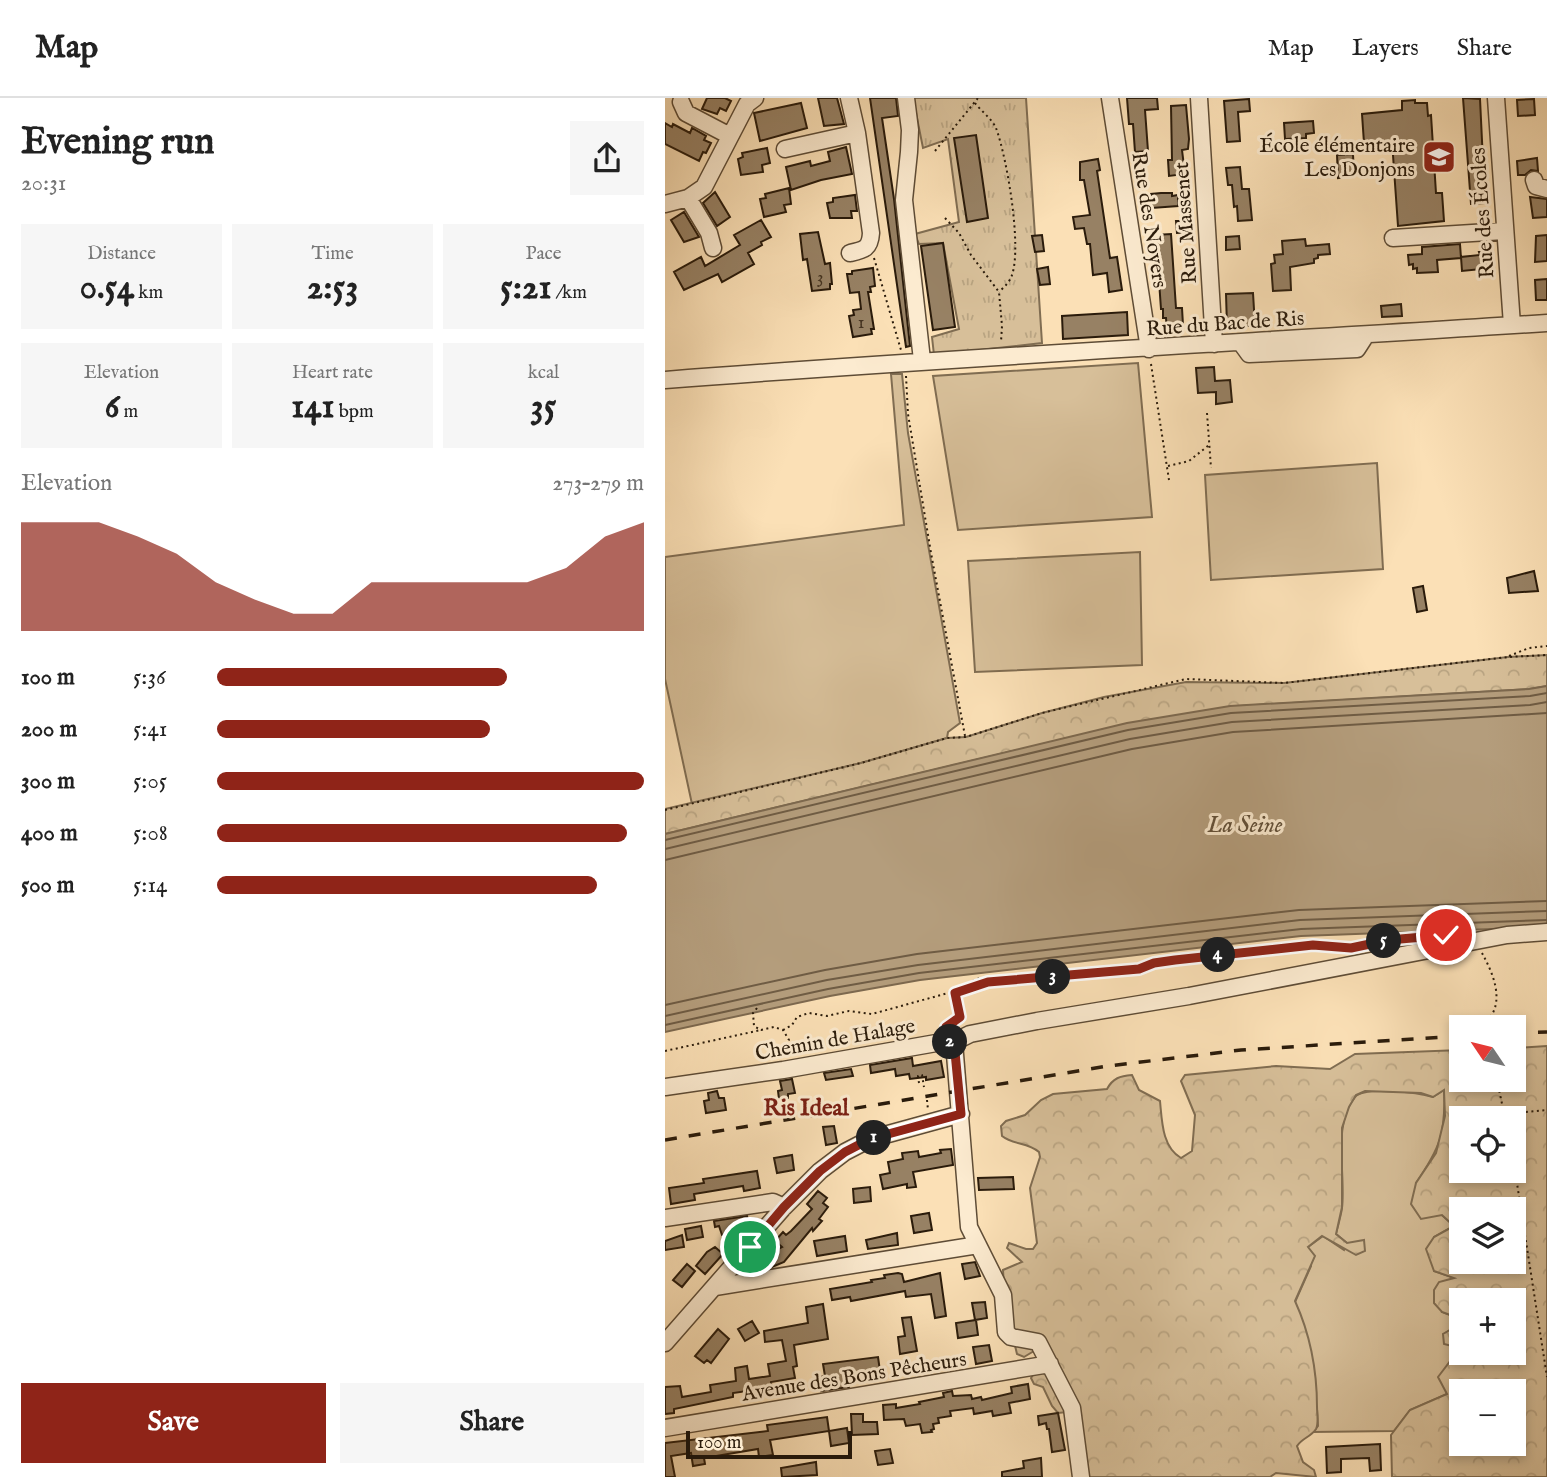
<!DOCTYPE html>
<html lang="en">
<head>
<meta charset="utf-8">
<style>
	body { margin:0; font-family:"IM FELL English",serif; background:#f6f6f6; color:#222; height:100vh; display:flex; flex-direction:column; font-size:26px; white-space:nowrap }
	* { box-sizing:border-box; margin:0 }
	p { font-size:23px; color:#767676 }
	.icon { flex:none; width:38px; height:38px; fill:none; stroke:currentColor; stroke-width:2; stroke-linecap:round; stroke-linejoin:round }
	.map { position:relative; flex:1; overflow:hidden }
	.drawer { display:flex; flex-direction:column; background:#fff; width:665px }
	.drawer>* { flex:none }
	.needle { width:46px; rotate:305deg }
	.buttons { position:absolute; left:784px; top:917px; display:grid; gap:14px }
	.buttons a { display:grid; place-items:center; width:77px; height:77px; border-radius:0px; background:#fff; box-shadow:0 4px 10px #0003; font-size:35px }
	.scale { position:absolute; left:21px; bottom:18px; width:166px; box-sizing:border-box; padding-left:7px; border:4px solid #2a1b0b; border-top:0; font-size:19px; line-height:24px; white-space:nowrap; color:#2a1b0b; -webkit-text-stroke:5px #fcebd0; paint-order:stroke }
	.pin { position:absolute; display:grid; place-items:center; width:60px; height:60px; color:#fff; margin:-30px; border:4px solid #fff; border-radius:50%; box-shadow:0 2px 7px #0007 }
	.km { position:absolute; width:35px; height:35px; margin:-18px; border-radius:50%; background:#222; color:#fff; font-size:19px; line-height:35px; text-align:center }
	.round { display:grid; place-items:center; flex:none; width:74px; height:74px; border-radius:0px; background:#f6f6f6 }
	.head { display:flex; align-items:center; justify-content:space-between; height:119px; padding:0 21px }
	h1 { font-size:38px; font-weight:700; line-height:52px }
	.figures { display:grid; grid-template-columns:repeat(3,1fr); gap:10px; height:119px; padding:7px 21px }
	.figures div { display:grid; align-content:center; border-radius:0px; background:#f6f6f6; text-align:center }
	.figures b { font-size:35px; font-weight:700 }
	.figures small { font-size:19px; font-weight:400 }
	.figures p { font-size:19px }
	.chart { height:196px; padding:14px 21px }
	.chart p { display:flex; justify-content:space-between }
	.chart svg { width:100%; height:126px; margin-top:7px; fill:#8f2418; opacity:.7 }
	.action { display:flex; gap:14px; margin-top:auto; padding:14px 21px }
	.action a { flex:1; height:80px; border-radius:0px; background:#8f2418; color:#fff; font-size:28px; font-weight:700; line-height:80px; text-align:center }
	.action a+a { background:#f6f6f6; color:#222 }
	ul { padding:0 21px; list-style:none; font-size:23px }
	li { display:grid; grid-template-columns:112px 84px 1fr; align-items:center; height:52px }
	li i { height:18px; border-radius:9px; background:#8f2418 }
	header { display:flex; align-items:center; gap:42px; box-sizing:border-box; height:98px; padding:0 35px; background:#fff; border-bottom:2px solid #e0e0e0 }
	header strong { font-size:33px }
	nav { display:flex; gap:38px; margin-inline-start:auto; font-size:24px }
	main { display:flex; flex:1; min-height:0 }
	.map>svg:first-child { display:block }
	.grass { fill:#d7bf99; stroke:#806d52; stroke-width:2 }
	.forest { fill:url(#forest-crowns); stroke:#806d52; stroke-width:2; fill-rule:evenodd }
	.park { fill:url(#park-tufts); stroke:#806d52; stroke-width:2 }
	.water { fill:#b49d7c; stroke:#7d694f; stroke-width:2 }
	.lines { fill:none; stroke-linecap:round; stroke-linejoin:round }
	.shore { stroke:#6f5c44; stroke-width:2 }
	.building { fill:#978164; stroke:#2a1b0b; stroke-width:2 }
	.minor-tunnel { stroke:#d1b994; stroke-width:16; stroke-dasharray:16 8; stroke-linecap:butt }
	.minor-casing { stroke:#5e4c36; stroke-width:19 }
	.path { stroke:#2a1b0b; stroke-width:2; stroke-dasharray:2 3.5; stroke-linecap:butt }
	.minor { stroke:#fcebd0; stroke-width:16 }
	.rail { stroke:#2a1b0b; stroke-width:3.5; stroke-dasharray:12 12; stroke-linecap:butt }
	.route-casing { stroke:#fff; stroke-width:14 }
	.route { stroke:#8f2418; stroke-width:9 }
	.labels { text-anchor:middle; stroke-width:6; stroke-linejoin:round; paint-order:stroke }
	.number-label { font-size:18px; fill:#453421 }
	.poi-label { font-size:21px; fill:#2a1b0b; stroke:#fcebd0; text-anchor:end }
	.street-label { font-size:21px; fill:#2a1b0b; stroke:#fcebd0 }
	.water-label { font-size:23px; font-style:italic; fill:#614f38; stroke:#fcebd0 }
	.neighbourhood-label { font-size:23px; font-weight:bold; fill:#7a1f14; stroke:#fcebd0 }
</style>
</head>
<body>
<header>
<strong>Map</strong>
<nav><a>Map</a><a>Layers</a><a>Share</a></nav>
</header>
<main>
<section class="drawer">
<div class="head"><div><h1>Evening run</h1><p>20:31</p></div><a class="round"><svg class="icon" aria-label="share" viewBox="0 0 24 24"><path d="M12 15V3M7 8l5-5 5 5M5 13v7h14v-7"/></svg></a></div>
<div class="figures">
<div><p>Distance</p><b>0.54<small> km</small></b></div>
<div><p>Time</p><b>2:53</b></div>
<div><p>Pace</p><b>5:21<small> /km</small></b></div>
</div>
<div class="figures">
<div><p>Elevation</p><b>6<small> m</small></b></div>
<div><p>Heart rate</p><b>141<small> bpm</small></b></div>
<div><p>kcal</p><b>35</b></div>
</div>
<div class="chart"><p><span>Elevation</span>273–279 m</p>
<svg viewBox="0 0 160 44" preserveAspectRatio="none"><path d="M0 44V6L10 6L20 6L30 11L40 17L50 27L60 33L70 38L80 38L90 27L100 27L110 27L120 27L130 27L140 22L150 11L160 6V44z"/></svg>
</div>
<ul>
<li><b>100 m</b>5:36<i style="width:68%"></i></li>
<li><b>200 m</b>5:41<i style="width:64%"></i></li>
<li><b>300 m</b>5:05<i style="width:100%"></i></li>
<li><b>400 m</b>5:08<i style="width:96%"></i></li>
<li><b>500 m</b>5:14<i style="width:89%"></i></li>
</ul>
<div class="action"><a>Save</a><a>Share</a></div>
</section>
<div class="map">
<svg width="882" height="1379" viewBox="0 0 882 1379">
	<defs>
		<pattern id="forest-crowns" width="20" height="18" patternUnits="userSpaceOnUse" patternTransform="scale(1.75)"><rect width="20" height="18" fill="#d7bf99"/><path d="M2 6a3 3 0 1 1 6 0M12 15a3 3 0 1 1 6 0" fill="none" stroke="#b9a482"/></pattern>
		<pattern id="park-tufts" width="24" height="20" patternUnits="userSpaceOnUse" patternTransform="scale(1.75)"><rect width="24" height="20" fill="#d7bf99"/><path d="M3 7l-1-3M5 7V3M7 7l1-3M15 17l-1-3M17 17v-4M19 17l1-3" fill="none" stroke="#b9a482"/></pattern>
	</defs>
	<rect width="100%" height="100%" fill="#fbe0b6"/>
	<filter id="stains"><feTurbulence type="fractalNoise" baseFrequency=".00286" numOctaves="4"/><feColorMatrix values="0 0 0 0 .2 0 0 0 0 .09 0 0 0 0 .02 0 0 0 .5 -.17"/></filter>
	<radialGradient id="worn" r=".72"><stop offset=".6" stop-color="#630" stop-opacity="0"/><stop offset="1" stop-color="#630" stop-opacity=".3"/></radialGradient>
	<path class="grass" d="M473 265 487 419 293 432 268 278Z
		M226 276H237L243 335 295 625 283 634 282 640 196 665 27 706 0 581V459L239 427Z
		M712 365 718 471 546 482 540 377Z
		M475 454 477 567 310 574 303 463Z
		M779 992C781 1035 775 1050 751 1085L777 1117 789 1128 769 1139V1173L790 1180 777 1214 788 1218 790 1229 779 1236 795 1250 782 1296 745 1312 729 1333 648 1334 653 1328 652 1311 630 1204 646 1168 643 1149 658 1138 679 1152 682 1145 671 1136C673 1127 676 1118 677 1110 681 1078 667 1025 690 999 699 988 754 995 768 999Z"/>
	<path class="forest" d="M882 557V588L864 591 574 608 348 653 0 736V711L196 665 282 640 301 639 377 615 439 599 521 584 619 585 843 559Z
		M882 948V1379H727L726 1337 745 1312 782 1296 773 1279 795 1250 779 1246 778 1236 790 1229 788 1218 777 1214 769 1205V1192L774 1184 789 1180 769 1173 761 1151 769 1139 789 1128 777 1117 756 1121 746 1106 751 1085 771 1055 780 1018 779 992 768 999 756 995 700 993 691 997 684 1009 677 1030V1109L671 1136 682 1145 699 1142 700 1153 691 1157 657 1138 643 1149 650 1158 630 1203C645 1236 652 1274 652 1309 652 1316 654 1325 651 1331 646 1339 637 1340 632 1348L638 1364 649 1372 651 1379 611 1375 605 1379H424L412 1313 393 1315 387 1308 378 1289 369 1286 366 1280 381 1257 369 1253 359 1259 352 1256 340 1206 338 1172 357 1164 342 1150 344 1145 361 1151H368L372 1145 365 1090 375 1059 374 1054C363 1044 348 1047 337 1038L336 1028 341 1023 360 1017 376 1002 388 996 442 991C448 980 455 978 467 977L474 992 495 1003C497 1023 497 1049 516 1060L527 1053 530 1017 516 983 520 977 611 968 665 971 690 956 796 952V982H849V950ZM796 1020H849V1073H796ZM796 1111H849V1164H796ZM796 1202H849V1255H796ZM796 1293H849V1346H796Z"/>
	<path class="park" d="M248 0H361L377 245 269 257 267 239 294 231 278 145 254 146 250 136 294 124 283 41 258 50Z"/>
	<path class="water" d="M882 588V829L636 838 255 882 165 898 0 934V736L462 625 565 608 864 591Z"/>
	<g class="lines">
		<path class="shore" d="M0 742 463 632 566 615 865 598 882 595
			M0 751 465 641 567 624 865 607 882 604
			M0 762 467 651 568 634 882 615
			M0 907 160 872 252 856 634 812 882 803
			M0 918 162 882 253 867 635 822 882 813
			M0 927 163 891 254 875 636 831 882 822"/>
	</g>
	<path class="building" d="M42 0H60L66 3 61 13 55 10 52 16 37 11Z
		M153 0H172L179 26 159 28Z
		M205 0H231L233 18 217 20 229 101 245 248 241 249Z
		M462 0H492L493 11 480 12 483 53 470 54 468 26H464Z
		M798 0 815 1 820 105 806 106Z
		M584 1 585 13 573 14 575 43 562 44 559 3Z
		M869 1 870 17 853 18 852 2Z
		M750 2V5H762L763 18 766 17 771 95H777L779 123 733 128 727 43 699 45 697 16 737 12V3Z
		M136 5 142 30 95 43 89 15Z
		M521 7 524 41 523 51 517 52 520 76 504 78 503 62H507L506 8Z
		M648 23 649 35 641 36V40L620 41 619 25Z
		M0 25 7 29 8 26 25 35 27 30 41 38 39 42 46 45 41 55 38 54 34 63 0 46Z
		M311 37 323 120 302 124 289 40Z
		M181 49 187 76 156 82 126 92 121 69 145 63 146 68 165 63 163 54Z
		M102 50 105 65 97 67 98 74 76 77 73 61 78 59 77 55Z
		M688 56 689 78 673 80 672 57Z
		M872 60 873 73 866 72 860 77H853L852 63Z
		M433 61 435 72 432 73 445 160 452 159 457 192 444 194 442 175 428 177 425 146H422L419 130 410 131 408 119 425 117 419 82H415V64Z
		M575 69 577 91H584L587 122 573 123 572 108 569 109 567 87H563L561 70Z
		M124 90 126 106 119 107 121 114 99 119 95 101 101 100 100 96Z
		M50 94 65 119 52 128 38 105Z
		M496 95H507V98L513 97V108L487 110 486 96Z
		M190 97 192 113H186L187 120H165L162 105 168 104V100Z
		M865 99 882 101V119L868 120Z
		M19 114 34 139 19 144 6 122Z
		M96 122 106 139 96 144 97 147 83 155 89 166 57 184 53 176 19 192 9 174 36 159 40 168 75 147 69 137Z
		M511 123H525L526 134 512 135Z
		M153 134 160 166 165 165 167 186H165V191L147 193 142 161 138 162 135 136Z
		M506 136 511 210H517L518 227H510L511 234H502L501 220H498V211H496L494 183H489L488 170 492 169 490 137Z
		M377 137 379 153 370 154 367 138Z
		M882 137V163L870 164 871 138Z
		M574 138 575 151 561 152V139Z
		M640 141 641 148 664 146 665 156 653 157V160L649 161V165L625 169 626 192 608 193 606 166 610 165 609 157 618 156 617 143Z
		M278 145 290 229 268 232 256 148Z
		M795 146 796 160 772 162 773 174 752 175V170L748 171V166L744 167 743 157 757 156V149Z
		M814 154H826V170L797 173 796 159 815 157Z
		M383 169 385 186 375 187 372 171Z
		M208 170 210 188 205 189 206 194H203L209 231H206L207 236 188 239 184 218 189 217 188 212 196 211 194 194 185 195 182 176H187V173Z
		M882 181V202H871L870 182Z
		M588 195 590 228H562L561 196Z
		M736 206 737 218 717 219 716 208Z
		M462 214 463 237 398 241 397 218Z
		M549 269 550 283 565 282 567 304 551 306V294L533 295 531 270Z
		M869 473 873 493 844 495 842 480Z
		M758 488 762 512 752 514 748 490Z
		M247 960 248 968 276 963 279 979 261 982V979L245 981 244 976 231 978 230 971 206 975 205 967Z
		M186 971 188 978 161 982 159 975Z
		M127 981 130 995 123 996V1000L114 1001 113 993 117 992 115 983Z
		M52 993 54 1000H59L61 1012 41 1015 39 1003 44 1002 43 995Z
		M169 1028 172 1045 161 1047 158 1029Z
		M286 1051 288 1067 248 1074 251 1089 242 1090V1086L218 1091 215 1077 225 1075 223 1064 238 1061 237 1055 253 1053 254 1059 276 1055 275 1052Z
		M127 1057 129 1072 112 1075 109 1060Z
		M92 1073 95 1090 79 1093 78 1088 29 1096 30 1102 6 1106 4 1090 39 1085 38 1081Z
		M348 1079 349 1091 314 1092 313 1080Z
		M205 1089 206 1103 189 1105 188 1091Z
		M153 1093 162 1100 158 1105 163 1109 154 1121 157 1123 148 1133 147 1130 119 1164 107 1169 101 1157 117 1149 110 1143 118 1134 121 1137 126 1133 147 1111 142 1106Z
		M264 1115 267 1132 249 1135 246 1118Z
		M82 1118 84 1127 78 1128 79 1134 57 1137 54 1128 50 1129 49 1123Z
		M36 1128 38 1139 22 1142 20 1131Z
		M232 1135 233 1147 203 1151 201 1142Z
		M17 1137 19 1149 0 1152V1143Z
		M180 1138 182 1153 152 1158 149 1143Z
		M50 1149 58 1156 40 1176 31 1168 42 1154Z
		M310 1164 315 1178 300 1181 297 1166Z
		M22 1166 30 1173 17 1189 8 1182Z
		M233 1175 237 1176 239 1184 275 1175 281 1218 270 1220 266 1196 241 1199 240 1193 186 1203 185 1199 167 1202 165 1191 207 1184 206 1182 220 1180 219 1177Z
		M320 1204 322 1220 310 1222 307 1205Z
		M158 1206 163 1241 129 1247 132 1268 128 1269 130 1280 106 1284 107 1294 89 1295V1292L68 1295V1299L9 1311V1315L0 1316V1289L15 1288 17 1299 46 1294 45 1287 71 1283 70 1270 82 1268 84 1281 105 1278 103 1266 121 1263 117 1242 100 1244 99 1233 143 1225 141 1209Z
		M246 1219 252 1253 235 1256 233 1239 240 1238 237 1220Z
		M311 1222 313 1237 293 1240 291 1225Z
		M87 1223 94 1235 80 1243 73 1231Z
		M53 1231 64 1241 46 1265 42 1262 39 1265 30 1258Z
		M324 1247 327 1263 311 1266 308 1249Z
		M213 1259 215 1273 182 1280 184 1289 156 1293 154 1279 160 1278 158 1266Z
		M363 1286 365 1301 344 1305 346 1315 328 1318 327 1313 309 1316 308 1310 285 1313 286 1318 273 1320 274 1325 268 1326 269 1331 266 1332 267 1334 257 1335 255 1326 241 1328 239 1321 219 1322 218 1307 231 1306V1310L255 1306 254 1304 279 1299 278 1295 287 1293 288 1298 306 1297 307 1301 316 1299 317 1302 347 1295 346 1289Z
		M393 1315 400 1352 387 1354 384 1331H382L381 1325 374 1327 373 1318Z
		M186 1316H198V1324H212L213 1336 187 1337Z
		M162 1319 164 1333 105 1342 108 1357 94 1359 93 1351 39 1360 40 1366 28 1368 26 1355 6 1358 10 1379H0V1345L103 1333 102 1327Z
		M182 1330 184 1345 166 1348 164 1333Z
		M715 1346 716 1372 705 1373 704 1360 676 1361V1374L662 1375 661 1349Z
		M225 1351 228 1365 213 1367 210 1353Z
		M376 1360 377 1379H337V1374L359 1370 358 1363Z
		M151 1364 152 1377 117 1379 116 1370Z"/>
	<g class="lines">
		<path class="minor-tunnel" d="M823 922V929"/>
		<defs>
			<path id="minor" d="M184 0 192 35 206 135C205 151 199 152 185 155
				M241 0 245 32 244 54 239 102 257 262
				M445 0 484 251
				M534 0 549 246
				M831 0 847 227
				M16 4 21 15 65 38
				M120 51 192 35
				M869 82 871 88 882 91
				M23 100 44 135 48 150
				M0 106 23 100 39 89 82 6 90 0
				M728 140 839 133
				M576 245 584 256 692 251 701 237
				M0 282C294 259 588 244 882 225
				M289 944 304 1129 338 1197 341 1234 346 1239 373 1244 407 1310 416 1379
				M0 989 118 972 277 944H289L305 936 372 923 524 898 842 837 882 834
				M0 1120 108 1104 119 1109
				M50 1189 313 1147
				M0 1245 119 1109 155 1073 180 1054 205 1041 296 1016
				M0 1330 385 1266"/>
		</defs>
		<use href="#minor" class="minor-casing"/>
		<path class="path" d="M310 5C316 13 327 21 331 30 342 60 357 148 347 177 345 184 339 189 334 194
			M270 53 313 0
			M280 120 294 135 306 157 334 194 337 228 336 244
			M209 160 236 252
			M486 266 504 382
			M241 278 243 316 266 455 300 638
			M542 315 546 370
			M503 368 524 363 544 347
			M844 558 864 550 882 548
			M0 712 196 665 282 640 301 639 377 615 521 581 619 585 843 559 882 557
			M817 855C828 875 840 903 823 922
			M92 910 88 915 89 928 96 932 109 929 118 932 124 942 120 959
			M280 930 294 919 289 891 317 879
			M118 932 127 927 132 919 144 915 162 918 184 913 207 916 323 884 474 871 510 862 648 847 686 850 724 842 753 839
			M0 953 96 932
			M832 982 840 1020
			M254 985 253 978 257 977 259 989
			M262 1002 263 1012
			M839 1016 882 1012
			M849 1066 882 1279"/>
		<use href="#minor" class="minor"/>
		<path class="rail" d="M849 935 882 934
			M0 1042 443 968 576 952 796 938"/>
	</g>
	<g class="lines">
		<defs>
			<path id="route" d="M85 1149 119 1109 155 1073 180 1054 205 1041 296 1016 289 944H277L281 929 295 919 290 895 323 884 474 871 489 865 510 862 648 847 686 850 724 842 781 837"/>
		</defs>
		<use href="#route" class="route-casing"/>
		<use href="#route" class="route"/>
	</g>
	<defs>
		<symbol id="school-square" viewBox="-11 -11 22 22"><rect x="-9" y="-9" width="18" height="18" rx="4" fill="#8f2418" stroke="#fcebd0"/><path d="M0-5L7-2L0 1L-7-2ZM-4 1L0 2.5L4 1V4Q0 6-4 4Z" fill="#fff"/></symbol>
	</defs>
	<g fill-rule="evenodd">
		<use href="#school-square" x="755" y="40" width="38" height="38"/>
	</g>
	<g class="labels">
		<g class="number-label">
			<text x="155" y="185">3</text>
			<text x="196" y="230">1</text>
		</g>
		<g class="poi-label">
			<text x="750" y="54">École élémentaire<tspan x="750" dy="24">Les Donjons</tspan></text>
		</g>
		<g class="street-label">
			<text transform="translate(817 115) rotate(-94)" y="7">Rue des Écoles</text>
			<text transform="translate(485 122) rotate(81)" y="7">Rue des Noyers</text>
			<text transform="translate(520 125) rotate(-94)" y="7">Rue Massenet</text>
			<text transform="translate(560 225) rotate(-4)" y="7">Rue du Bac de Ris</text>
			<text transform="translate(170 941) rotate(-10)" y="7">Chemin de Halage</text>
			<text transform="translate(189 1278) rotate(-9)" y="7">Avenue des Bons Pêcheurs</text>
		</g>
		<g class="water-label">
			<text x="580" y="734">La Seine</text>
		</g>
		<g class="neighbourhood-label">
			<text x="141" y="1017">Ris Ideal</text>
		</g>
	</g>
	<rect width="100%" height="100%" filter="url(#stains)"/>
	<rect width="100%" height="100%" fill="url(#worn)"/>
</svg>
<div class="buttons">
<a><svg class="needle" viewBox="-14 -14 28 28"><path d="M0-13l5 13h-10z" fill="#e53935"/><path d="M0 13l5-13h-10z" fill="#767676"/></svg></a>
<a><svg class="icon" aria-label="locate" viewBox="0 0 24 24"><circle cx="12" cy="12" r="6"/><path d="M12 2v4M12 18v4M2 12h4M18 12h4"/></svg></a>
<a><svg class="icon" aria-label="layers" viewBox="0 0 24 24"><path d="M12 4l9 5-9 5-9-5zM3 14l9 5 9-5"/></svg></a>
<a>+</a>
<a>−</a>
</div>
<div class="scale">100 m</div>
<div class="pin" style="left:85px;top:1149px;background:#1e9e55"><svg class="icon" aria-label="arrive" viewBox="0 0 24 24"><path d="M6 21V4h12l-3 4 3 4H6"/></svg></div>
<div class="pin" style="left:781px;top:837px;background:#d93025"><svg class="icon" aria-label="check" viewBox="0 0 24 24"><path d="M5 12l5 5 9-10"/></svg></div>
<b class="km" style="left:209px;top:1040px">1</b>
<b class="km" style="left:285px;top:944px">2</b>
<b class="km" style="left:388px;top:879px">3</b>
<b class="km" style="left:553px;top:857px">4</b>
<b class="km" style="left:719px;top:843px">5</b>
</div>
</main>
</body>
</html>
